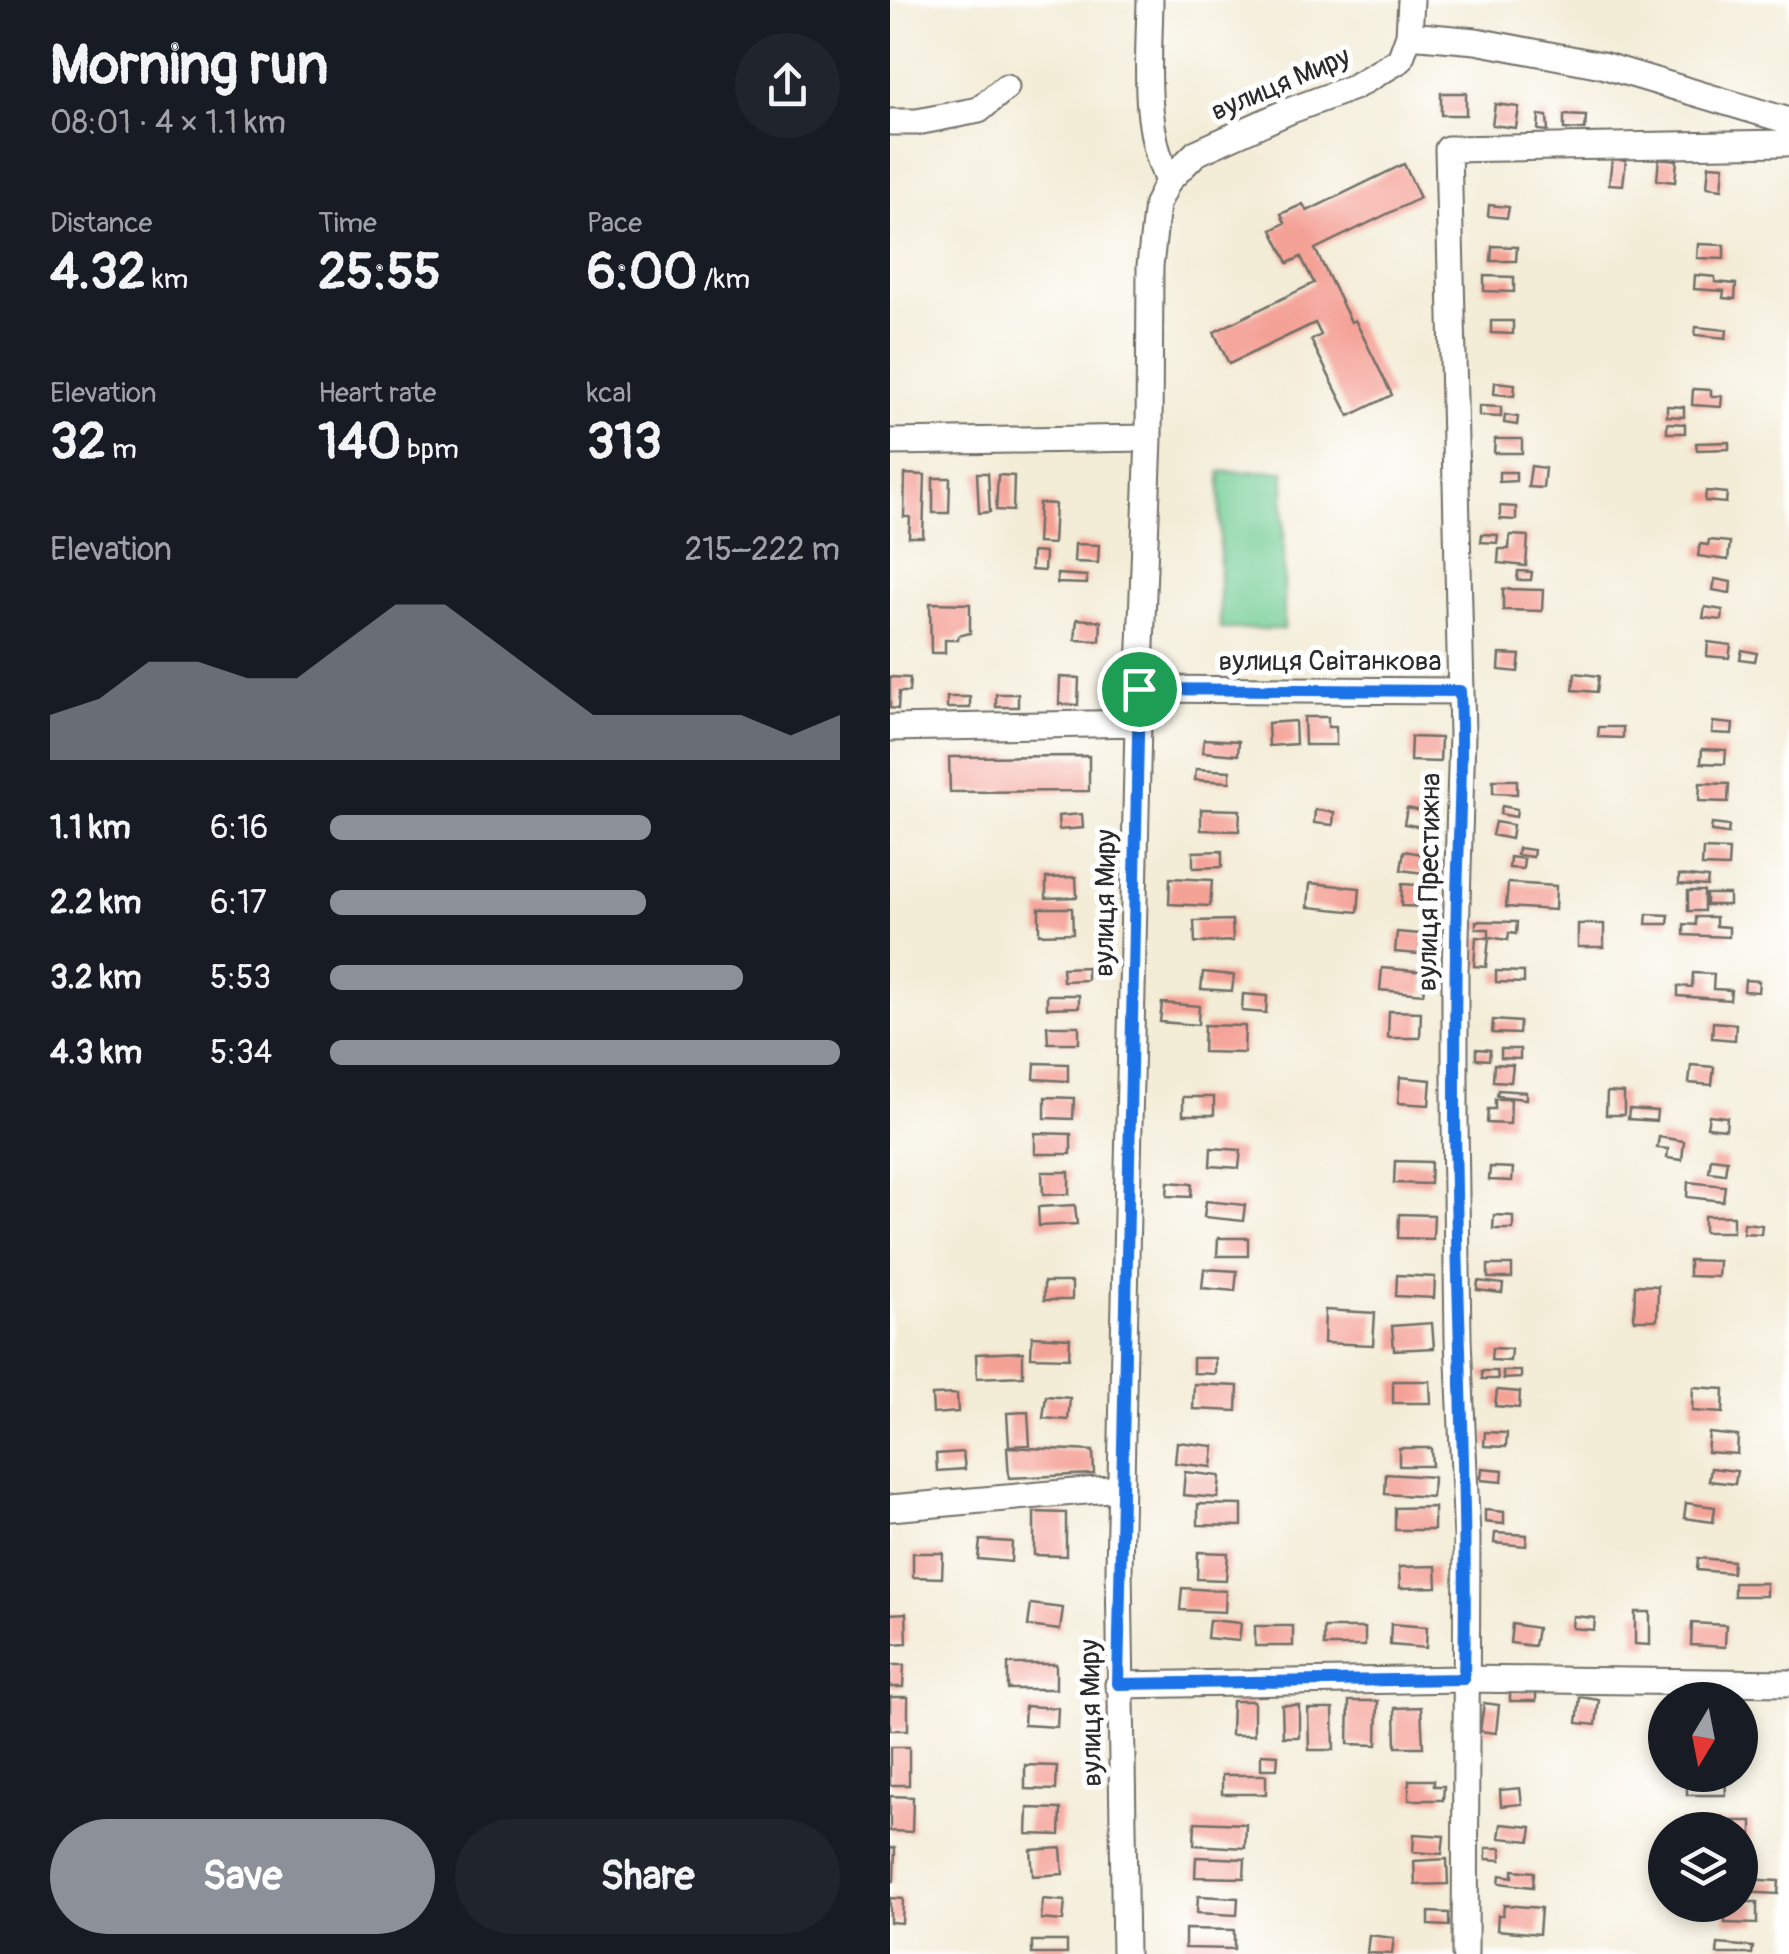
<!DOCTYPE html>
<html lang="en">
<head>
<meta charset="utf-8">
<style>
	body { margin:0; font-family:Pangolin,sans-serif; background:#20242c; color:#f1f3f6; height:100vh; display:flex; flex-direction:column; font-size:38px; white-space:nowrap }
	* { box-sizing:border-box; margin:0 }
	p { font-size:32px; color:#9ea1a6 }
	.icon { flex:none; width:55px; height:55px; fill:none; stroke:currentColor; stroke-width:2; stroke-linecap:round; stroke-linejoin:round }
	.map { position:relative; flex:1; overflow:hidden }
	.side { display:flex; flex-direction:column; background:#171b24; width:890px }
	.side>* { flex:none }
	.needle { width:65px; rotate:190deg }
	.tools { position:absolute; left:758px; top:1682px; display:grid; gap:20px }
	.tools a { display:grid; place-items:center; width:110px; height:110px; border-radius:50%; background:#171b24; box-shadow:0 5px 15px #0003; font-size:50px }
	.pin { position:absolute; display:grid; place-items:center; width:85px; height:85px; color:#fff; margin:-42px; border:5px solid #fff; border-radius:50%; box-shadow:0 2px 10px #0007 }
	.round { display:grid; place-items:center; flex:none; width:105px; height:105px; border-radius:52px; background:#20242c }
	.summary { display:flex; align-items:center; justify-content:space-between; height:170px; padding:0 50px }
	h1 { font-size:55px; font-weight:700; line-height:75px }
	.metrics { display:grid; grid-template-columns:repeat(3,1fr); gap:15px; height:170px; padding:10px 50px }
	.metrics div { display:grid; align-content:center }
	.metrics b { font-size:50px; font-weight:700 }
	.metrics small { font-size:28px; font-weight:400 }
	.metrics p { font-size:28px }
	.chart { height:280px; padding:20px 50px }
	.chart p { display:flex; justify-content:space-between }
	.chart svg { width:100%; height:180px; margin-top:10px; fill:#8c9099; opacity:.7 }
	.action { display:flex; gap:20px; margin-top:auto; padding:20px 50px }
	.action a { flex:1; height:115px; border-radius:60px; background:#8c9099; color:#fff; font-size:40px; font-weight:700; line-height:115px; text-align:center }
	.action a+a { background:#20242c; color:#f1f3f6 }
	ul { padding:0 50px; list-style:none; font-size:32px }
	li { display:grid; grid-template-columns:160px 120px 1fr; align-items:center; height:75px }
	li i { height:25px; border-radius:12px; background:#8c9099 }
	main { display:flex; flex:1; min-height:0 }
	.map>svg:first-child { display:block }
	.green { fill:#73cd94; stroke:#4f7c60; stroke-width:2.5 }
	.building { fill:#f4a196 }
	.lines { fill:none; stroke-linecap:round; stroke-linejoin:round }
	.minor-casing { stroke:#716f67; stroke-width:29 }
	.minor { stroke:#fff; stroke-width:25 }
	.route-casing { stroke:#fff; stroke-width:20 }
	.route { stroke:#1a73e8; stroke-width:12 }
	.labels { text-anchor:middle; stroke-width:10; stroke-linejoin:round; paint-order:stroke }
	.street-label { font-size:28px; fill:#2b2b2b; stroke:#fff }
</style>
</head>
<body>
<main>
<section class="side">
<div class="summary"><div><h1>Morning run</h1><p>08:01 · 4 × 1.1 km</p></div><a class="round"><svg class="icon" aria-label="share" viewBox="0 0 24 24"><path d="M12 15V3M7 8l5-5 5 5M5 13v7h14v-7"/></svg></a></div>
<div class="metrics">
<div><p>Distance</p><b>4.32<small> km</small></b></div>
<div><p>Time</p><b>25:55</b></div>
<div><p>Pace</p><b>6:00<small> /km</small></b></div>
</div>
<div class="metrics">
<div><p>Elevation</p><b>32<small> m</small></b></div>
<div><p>Heart rate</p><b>140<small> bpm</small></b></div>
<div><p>kcal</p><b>313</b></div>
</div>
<div class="chart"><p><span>Elevation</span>215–222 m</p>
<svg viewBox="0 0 160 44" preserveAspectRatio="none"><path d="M0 44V33L10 29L20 20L30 20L40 24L50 24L60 15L70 6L80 6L90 15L100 24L110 33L120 33L130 33L140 33L150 38L160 33V44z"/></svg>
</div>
<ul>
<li><b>1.1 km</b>6:16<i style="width:63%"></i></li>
<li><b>2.2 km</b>6:17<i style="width:62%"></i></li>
<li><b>3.2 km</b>5:53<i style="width:81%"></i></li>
<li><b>4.3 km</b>5:34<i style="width:100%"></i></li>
</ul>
<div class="action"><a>Save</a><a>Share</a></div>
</section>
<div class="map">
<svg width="899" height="1954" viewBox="0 0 899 1954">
	<rect width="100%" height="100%" fill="#fff"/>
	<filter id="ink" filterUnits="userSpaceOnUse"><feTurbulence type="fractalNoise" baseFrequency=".01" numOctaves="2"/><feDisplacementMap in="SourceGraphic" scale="20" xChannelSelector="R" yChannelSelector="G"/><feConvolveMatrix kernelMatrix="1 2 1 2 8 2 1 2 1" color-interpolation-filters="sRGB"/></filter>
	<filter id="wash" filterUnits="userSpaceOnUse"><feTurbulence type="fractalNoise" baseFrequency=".0048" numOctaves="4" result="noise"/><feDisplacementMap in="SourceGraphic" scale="40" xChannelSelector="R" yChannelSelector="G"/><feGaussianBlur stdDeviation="2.25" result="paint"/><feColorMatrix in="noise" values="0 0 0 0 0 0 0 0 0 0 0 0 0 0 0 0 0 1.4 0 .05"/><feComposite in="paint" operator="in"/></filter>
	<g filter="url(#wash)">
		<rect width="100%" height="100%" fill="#f3ecd6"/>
		<path class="green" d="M394 471V629H330V472Z"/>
		<g id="blocks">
			<path class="building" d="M551 93H576V115H551Z
				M605 104 629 107 626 128 602 125Z
				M649 115 657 116 658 131 648 130Z
				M674 115 696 116 695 130 674 129Z
				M769 158 787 160 785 182 767 180Z
				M722 159 736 160 733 185 719 184Z
				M514 164 530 198 425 249 461 322 465 320 502 395 459 416 421 340 431 335 425 323 339 364 324 332 424 283 411 257 398 263 382 230 395 223 391 214 413 204 417 211Z
				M819 165 834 166 832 189 817 187Z
				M599 205 619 207 617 218 598 216Z
				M808 244 834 245V259L807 258Z
				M602 246 627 247 626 261H601Z
				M805 275 825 277V282L846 284 845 299 833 298 834 291 804 289Z
				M594 276 624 277V292L594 291Z
				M601 321H623V334L601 333Z
				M806 327 837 330 836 338 805 335Z
				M605 382 625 384 624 396 604 394Z
				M803 389 821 390V396H832L831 407 802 405Z
				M589 406 611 407V417L589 416Z
				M777 406 794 407V417L777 416Z
				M615 415 628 417 627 425 614 423Z
				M777 423 795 424V433H777Z
				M605 439H632V453H604Z
				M839 442V449L807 450 806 443Z
				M641 466 655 468 653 488 638 487Z
				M609 472H626V481L609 482Z
				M87 473H98L100 512 89 513Z
				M15 474 35 475 33 537H19L20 517H14Z
				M108 475 124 476 123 511 106 510Z
				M43 478H60L59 513H43Z
				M816 491 837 493 836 503 815 501Z
				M149 503 165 504 163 544 147 543Z
				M610 506 626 507V520L610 519Z
				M592 534 608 535 607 543 591 542Z
				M620 535 638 536 636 566 608 563 609 549H619Z
				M819 540 840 542 838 560 808 556 810 544 818 545Z
				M185 544 209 545 208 563 184 562Z
				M142 552 155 553 154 571 141 570Z
				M628 571 642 572 641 580H627Z
				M167 574 197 576V584L167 583Z
				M825 579 841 582 840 593 823 590Z
				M613 589 653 590 652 611 613 610Z
				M40 603 80 604V633L68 636V640H55V653H41Z
				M815 607 833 610 832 620 813 618Z
				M187 619 211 621 210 641 185 640Z
				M818 642 841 645 839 658 817 656Z
				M852 650 867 653 865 661 850 659Z
				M610 654 630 655 628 672 609 670Z
				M685 673 709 676 707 692 683 690Z
				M0 677 20 678 19 692H9L8 709 0 708Z
				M170 677 189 678 188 705 169 704Z
				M106 694H128V707H106Z
				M57 697H80V708H57Z
				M414 717H438V727H446V745H415Z
				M405 721 406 744 379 746 378 723Z
				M823 722 843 724 842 734 822 733Z
				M709 727H733V738L708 737Z
				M521 737 551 738 550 762 520 761Z
				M314 739 349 741 348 755 313 752Z
				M812 749 836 750 835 764 811 763Z
				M199 756V791L60 792 59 757Z
				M306 769 340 771V782L305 780Z
				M603 780H627V794L603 793Z
				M810 783 839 784 838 802 809 801Z
				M612 806 627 809 626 817 610 814Z
				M517 808 546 814 544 829 514 824Z
				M311 809 350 810 349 831 311 830Z
				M425 810 444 812 443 825 424 823Z
				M192 814 193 828 169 830 168 816Z
				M605 822 623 825 621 839 602 835Z
				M822 824 839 826 838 834 821 832Z
				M628 848 644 850 643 857 627 855Z
				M813 849 839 850 838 867 812 866Z
				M332 851V867L303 868V852Z
				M514 851 544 856 541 874 511 870Z
				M620 857 634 859 633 869 619 868Z
				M789 875 818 878 817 886 789 884Z
				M186 877 187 897 156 898V878Z
				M280 878 322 880 320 906 279 904Z
				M420 883 470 888 468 912 418 907Z
				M618 883 666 886 665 910 616 907Z
				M512 884 541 886 540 907 511 906Z
				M798 891H814V911H798Z
				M816 894H839V905H816Z
				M149 908H182L183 933 149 934Z
				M757 914 779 915 778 924H756Z
				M806 917H826V926L839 927V937L794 935V924L806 925Z
				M342 920 343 941 305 943 304 921Z
				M586 921 627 922 626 934 619 933 618 940 599 937V929H586Z
				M688 924H714V947H688Z
				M507 932 541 935 540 955 505 952Z
				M586 937 599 938 596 967 584 966Z
				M197 967V980L173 981 172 968Z
				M492 968 536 972 533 994 490 990Z
				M606 971 634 972V983L606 982Z
				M313 972 344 975 342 991 311 989Z
				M803 973 824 974 823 989 841 990 840 1000 788 996V986L802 987Z
				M855 980 869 981 868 992 854 991Z
				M353 994 377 996 376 1013 352 1011Z
				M157 995H189V1007L157 1008Z
				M272 1003 309 1006 308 1025 270 1022Z
				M499 1011 531 1012 530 1038H498Z
				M603 1020 630 1022 629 1034 602 1033Z
				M823 1022 846 1024 845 1040 822 1038Z
				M314 1025 355 1026 354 1053 313 1052Z
				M157 1026H189V1043H158Z
				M586 1049 600 1050 599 1060 586 1059Z
				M611 1049H630V1059L611 1058Z
				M145 1063 178 1064V1081L144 1079Z
				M604 1064 623 1065 621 1082 603 1081Z
				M801 1065 824 1067 822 1085 799 1083Z
				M510 1077 541 1080 539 1105 508 1103Z
				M608 1090 636 1092V1099L607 1096Z
				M717 1092 734 1093V1115H716Z
				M155 1097 184 1098 183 1119 155 1118Z
				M293 1097H324V1115H293Z
				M605 1099H621L620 1124 597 1123 598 1109H605Z
				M739 1109 767 1111 766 1121 738 1119Z
				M819 1115 837 1117 836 1129 817 1127Z
				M145 1133 181 1134V1154H145Z
				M769 1137 794 1141 792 1160 777 1158 778 1149 767 1148Z
				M321 1148 351 1150 349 1168 320 1166Z
				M821 1158 837 1160 835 1174 819 1172Z
				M505 1161 541 1162 540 1184 504 1183Z
				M600 1167 623 1168 622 1181 599 1180Z
				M152 1172H179V1194L153 1195Z
				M278 1182 302 1184 301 1197 277 1196Z
				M798 1182 835 1186 833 1201 797 1197Z
				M316 1201 355 1205 353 1221 314 1217Z
				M185 1205 187 1224 149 1226 148 1207Z
				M509 1214 544 1215 543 1239 508 1238Z
				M604 1215 623 1216V1229H603Z
				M814 1216H843V1232H814Z
				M854 1223 872 1225 871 1234 853 1233Z
				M328 1238H358V1256H327Z
				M799 1260 829 1261 828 1277 799 1276Z
				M598 1265H622V1278H598Z
				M314 1269 347 1271 345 1291 312 1288Z
				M507 1275 545 1277 544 1298 506 1296Z
				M588 1281 613 1284 612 1293 587 1290Z
				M154 1282H182V1300H154Z
				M745 1285 768 1286 767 1320H744Z
				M435 1310 485 1313 483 1345 434 1343Z
				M542 1323 544 1348 504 1350 502 1326Z
				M142 1336 180 1338 179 1358 141 1357Z
				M602 1348 621 1349 620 1361 601 1360Z
				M133 1352V1376L87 1378 86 1354Z
				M303 1358H325V1374L303 1373Z
				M592 1371H607L608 1379H592Z
				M613 1371H631V1378L613 1379Z
				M503 1381H540L541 1403H503Z
				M304 1384 348 1386 347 1411 303 1409Z
				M803 1387 834 1389 833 1413 802 1411Z
				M607 1390 630 1392 629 1408 605 1406Z
				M67 1394 68 1412 43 1414 42 1395Z
				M156 1396 180 1398 178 1420 153 1418Z
				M138 1412 140 1445 119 1446 117 1413Z
				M595 1432 617 1433 616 1447 594 1446Z
				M819 1433 848 1436 847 1454 817 1452Z
				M287 1442 324 1446 322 1467 285 1463Z
				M117 1447 203 1451 204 1474 119 1478Z
				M509 1448H541L542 1466H509Z
				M73 1452 75 1469 47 1471 46 1454Z
				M592 1468 613 1470 612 1482 591 1480Z
				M821 1468 847 1471 845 1484 819 1481Z
				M295 1472 330 1476 328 1498 293 1495Z
				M496 1474 543 1477 542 1497 495 1494Z
				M796 1503 825 1507 823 1522 794 1518Z
				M308 1504 352 1505V1526L308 1525Z
				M544 1507V1530H505V1508Z
				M595 1510 614 1512V1524L595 1522Z
				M144 1512 176 1513V1556L144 1555Z
				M605 1533 637 1535 636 1546 604 1543Z
				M90 1540 122 1542 121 1562 88 1559Z
				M308 1552 338 1553 336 1580 307 1579Z
				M23 1553H53L52 1578 23 1577Z
				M808 1558 843 1561 842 1573 807 1570Z
				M546 1566 547 1587 510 1588 509 1567Z
				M844 1583H876V1596H844Z
				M292 1588 336 1591 335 1612 290 1610Z
				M141 1604 173 1608 170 1630 138 1626Z
				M745 1612H760V1645L745 1644Z
				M16 1613 17 1643 0 1644V1614Z
				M683 1616 705 1618 704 1630 682 1628Z
				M319 1620 351 1623 349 1641 317 1638Z
				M802 1623 836 1625 835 1647 801 1645Z
				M501 1624 537 1627 536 1648 500 1645Z
				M622 1624 647 1628 644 1646 620 1643Z
				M365 1626H403V1646H365Z
				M434 1628H475V1646H434Z
				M118 1664H166V1689H118Z
				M0 1665H14L13 1687H0Z
				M620 1691H646V1701H620Z
				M819 1694V1700H783V1695Z
				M0 1697H18V1730H0Z
				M690 1697 709 1700 706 1725 687 1723Z
				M342 1701H364V1735H341Z
				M459 1701H488L487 1745 458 1744Z
				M594 1703 609 1705 606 1733 590 1731Z
				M392 1705H409V1737H393Z
				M135 1706 168 1708 167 1727 134 1725Z
				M531 1707 533 1747H506L505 1708Z
				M418 1709H443L444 1750H419Z
				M850 1734 861 1735 860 1757 850 1756Z
				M0 1747H19V1785H0Z
				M371 1754 388 1755 387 1769H371Z
				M135 1765 167 1766 166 1790 135 1789Z
				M332 1775H376V1794H332Z
				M797 1776H835L836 1795H797Z
				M519 1780H544V1786H554L553 1800H519Z
				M630 1788 632 1804 611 1806 610 1790Z
				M0 1796 23 1797 22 1832 0 1831Z
				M138 1808 171 1809 170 1835 137 1834Z
				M823 1821H862V1841H850V1830H823Z
				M305 1822 356 1824 355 1848 304 1845Z
				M611 1824 642 1827 640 1841 609 1838Z
				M524 1834 554 1836 552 1854 523 1852Z
				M0 1848H5L4 1881H0Z
				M171 1848 173 1874 143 1876 141 1850Z
				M596 1848H611V1860L596 1859Z
				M306 1857 355 1859 354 1878 305 1877Z
				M557 1859 558 1884 525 1885 524 1861Z
				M623 1870 644 1872 643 1887 609 1883 610 1875 623 1877Z
				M852 1879 889 1881 888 1894 851 1892Z
				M308 1896 348 1898 347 1915 307 1913Z
				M0 1898 13 1899 12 1923 0 1922Z
				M153 1899 175 1901 173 1921 151 1919Z
				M850 1902H867V1924L835 1923V1905H850Z
				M614 1905 651 1908 649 1934 607 1930 608 1915H613Z
				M539 1912 559 1913V1926L539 1925Z
				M295 1929 344 1930V1949L295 1948Z
				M479 1935 504 1938 502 1954 477 1953Z
				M142 1941H177V1954H142Z
				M828 1944 863 1947 862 1954H827Z"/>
		</g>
	</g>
	<g filter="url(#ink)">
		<use href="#blocks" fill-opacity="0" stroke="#716f67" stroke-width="2.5"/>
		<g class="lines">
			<defs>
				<path id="minor" d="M260 0C259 61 252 124 278 181
					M519 35 586 41 712 65 899 121
					M0 122H27L89 110 116 87
					M0 442 259 438
					M249 689 570 691
					M0 728 248 723
					M0 1508 231 1488
					M228 1685 574 1679 899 1683
					M235 1954 229 1569 248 723 259 438 260 266 267 204 278 181 306 153 399 111 464 87 510 60 519 35 521 0
					M575 1954 577 1537 568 1340 565 1120V972L572 734 558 149 896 143"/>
			</defs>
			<use href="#minor" class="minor-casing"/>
			<use href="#minor" class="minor"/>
		</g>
	</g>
	<g class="lines" filter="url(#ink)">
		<defs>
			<path id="route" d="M249 689 570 691C573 759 569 828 567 896 565 969 565 1043 565 1116 566 1304 578 1491 574 1679L228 1684Z"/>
		</defs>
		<use href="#route" class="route-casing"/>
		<use href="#route" class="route"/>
	</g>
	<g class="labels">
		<g class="street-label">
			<text transform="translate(390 83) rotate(-23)" y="10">вулиця Миру</text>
			<text x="440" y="670">вулиця Світанкова</text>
			<text transform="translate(538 882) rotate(-89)" y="10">вулиця Престижна</text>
			<text transform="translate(214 903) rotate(-89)" y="10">вулиця Миру</text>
			<text transform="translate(200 1713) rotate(-91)" y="10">вулиця Миру</text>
		</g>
	</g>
</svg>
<div class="tools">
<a><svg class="needle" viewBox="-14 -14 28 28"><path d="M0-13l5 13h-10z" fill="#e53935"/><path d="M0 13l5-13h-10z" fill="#9ea1a6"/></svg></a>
<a><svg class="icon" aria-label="layers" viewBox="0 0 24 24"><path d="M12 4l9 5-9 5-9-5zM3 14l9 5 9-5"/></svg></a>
</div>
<div class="pin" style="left:249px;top:689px;background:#1e9e55"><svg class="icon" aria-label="arrive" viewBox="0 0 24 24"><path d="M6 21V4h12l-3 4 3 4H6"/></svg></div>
</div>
</main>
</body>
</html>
